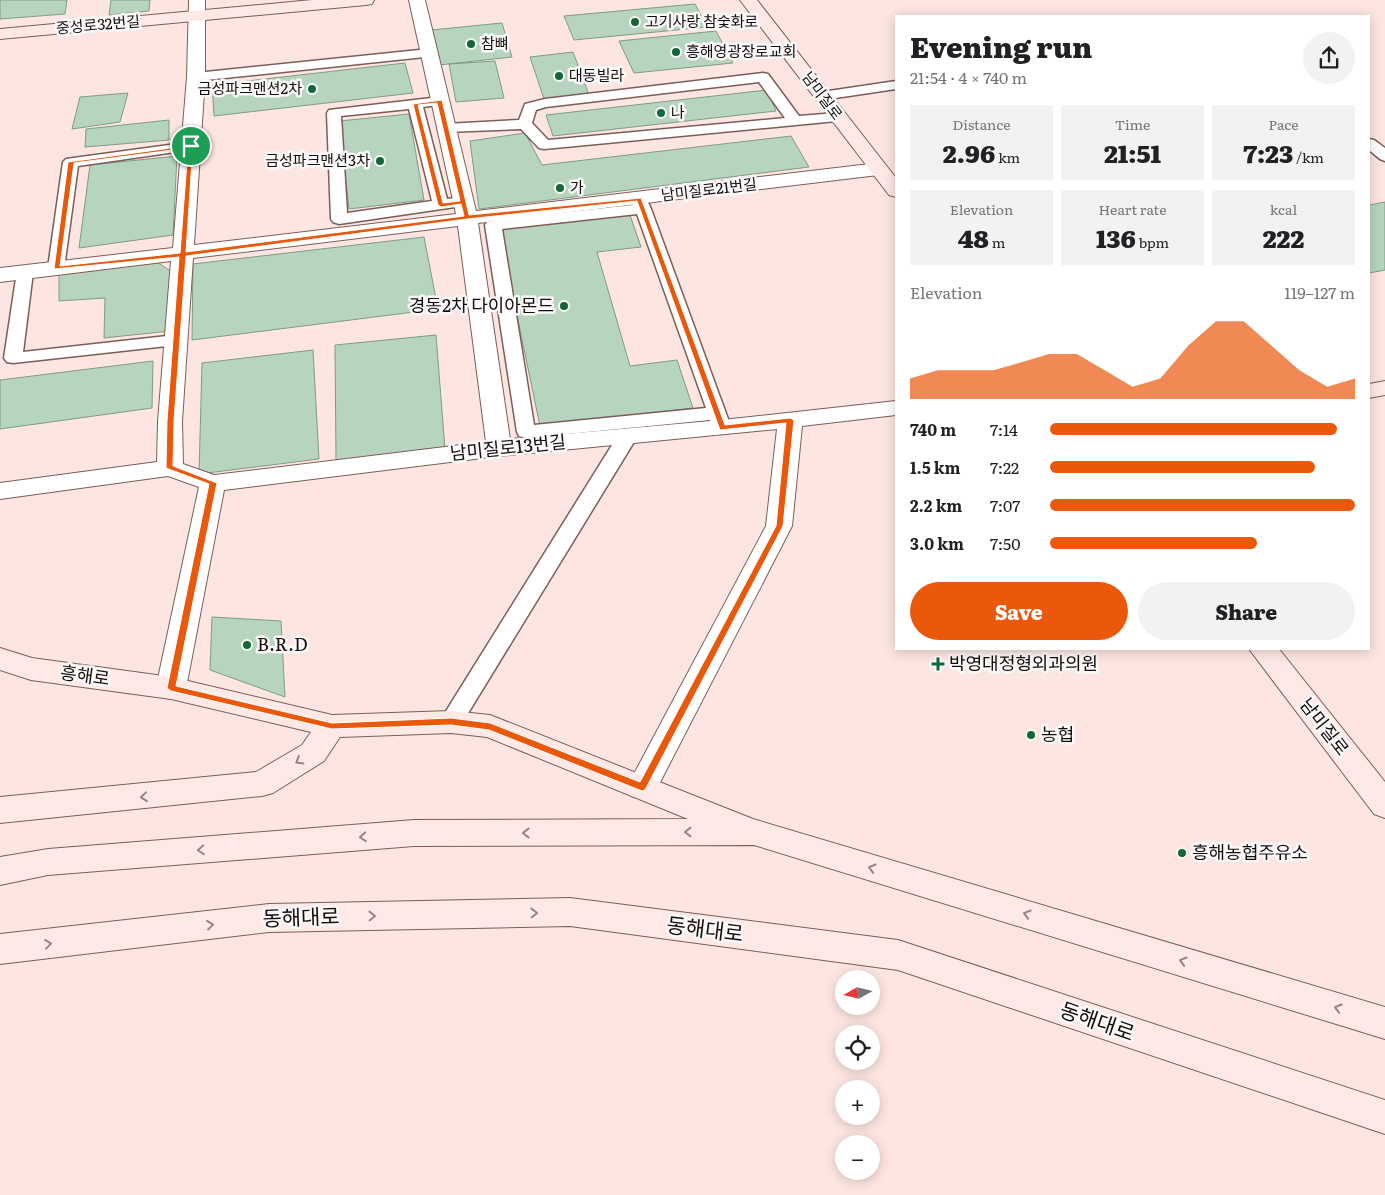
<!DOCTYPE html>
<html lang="en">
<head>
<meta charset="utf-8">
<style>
	body { margin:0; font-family:Literata,"Noto Sans KR",serif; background:#f2f2f2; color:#202124; height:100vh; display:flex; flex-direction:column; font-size:19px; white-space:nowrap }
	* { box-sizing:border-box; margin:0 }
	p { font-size:16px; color:#757577 }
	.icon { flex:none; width:28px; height:28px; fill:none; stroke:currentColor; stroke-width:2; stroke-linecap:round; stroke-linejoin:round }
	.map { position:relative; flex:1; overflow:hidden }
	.side { position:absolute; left:895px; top:15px; width:475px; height:635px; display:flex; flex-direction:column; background:#fff; border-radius:0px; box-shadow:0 2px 12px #0003 }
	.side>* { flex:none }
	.needle { width:32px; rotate:262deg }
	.buttons { position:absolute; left:835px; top:970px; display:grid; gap:10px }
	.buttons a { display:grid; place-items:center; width:45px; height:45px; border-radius:50%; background:#fff; box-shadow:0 2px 12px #0003; font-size:25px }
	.pin { position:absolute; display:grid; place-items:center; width:42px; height:42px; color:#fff; margin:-21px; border:2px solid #fff; border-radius:50%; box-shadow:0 1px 5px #0007 }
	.round { display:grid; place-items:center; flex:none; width:52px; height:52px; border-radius:26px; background:#f2f2f2 }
	.head { display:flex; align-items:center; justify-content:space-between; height:85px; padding:0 15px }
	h1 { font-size:28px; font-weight:800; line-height:38px }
	.figures { display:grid; grid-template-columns:repeat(3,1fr); gap:8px; height:85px; padding:5px 15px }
	.figures div { display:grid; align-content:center; border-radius:0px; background:#f2f2f2; text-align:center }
	.figures b { font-size:25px; font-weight:800 }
	.figures small { font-size:14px; font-weight:400 }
	.figures p { font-size:14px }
	.chart { height:140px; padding:10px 15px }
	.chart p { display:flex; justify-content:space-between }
	.chart svg { width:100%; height:90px; margin-top:5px; fill:#ea580c; opacity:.7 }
	.cta { display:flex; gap:10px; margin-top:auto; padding:10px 15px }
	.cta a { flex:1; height:58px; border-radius:30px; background:#ea580c; color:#fff; font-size:20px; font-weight:800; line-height:58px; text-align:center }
	.cta a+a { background:#f2f2f2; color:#202124 }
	ul { padding:0 15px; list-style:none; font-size:16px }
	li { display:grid; grid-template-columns:80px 60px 1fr; align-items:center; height:38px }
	li i { height:12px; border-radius:6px; background:#ea580c }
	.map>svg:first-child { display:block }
	.building { fill:#b7d4be; stroke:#7f9b86 }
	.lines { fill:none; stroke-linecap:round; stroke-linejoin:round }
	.lane-casing { stroke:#7d5d57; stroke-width:3 }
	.street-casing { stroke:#7d5d57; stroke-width:2 }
	.secondary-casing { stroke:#7d5d57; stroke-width:2 }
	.lane { fill:#fff; fill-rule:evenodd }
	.street { fill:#fff; fill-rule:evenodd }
	.secondary { fill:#fee9e6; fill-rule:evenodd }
	.oneway { stroke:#968683 }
	.route { fill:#ea580c; stroke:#fff; fill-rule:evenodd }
	.poi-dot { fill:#136637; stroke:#f9f9f9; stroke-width:2 }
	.labels { text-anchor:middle; stroke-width:5; stroke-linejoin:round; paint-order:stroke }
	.far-poi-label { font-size:15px; fill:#180c0a; stroke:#f9f9f9; text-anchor:start }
	.far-street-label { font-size:15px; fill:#180c0a; stroke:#f9f9f9 }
	.poi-label { font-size:18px; fill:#180c0a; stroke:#f9f9f9; text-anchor:start }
	.street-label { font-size:18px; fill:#180c0a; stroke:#f9f9f9 }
	.near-street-label { font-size:21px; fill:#180c0a; stroke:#f9f9f9 }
</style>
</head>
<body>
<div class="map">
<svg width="1385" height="1195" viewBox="0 0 1385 1195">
	<rect width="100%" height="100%" fill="#fde6e2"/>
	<path class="building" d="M0 0H67L65 14 0 19Z
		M111 0H150L149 11 109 15Z
		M695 4 707 27 574 40 564 16Z
		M502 23 512 57 439 65 431 30Z
		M716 31 733 63 634 73 619 41Z
		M573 52 589 95 544 99 530 57Z
		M495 61 504 98 456 102 449 64Z
		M405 63 413 93 214 116 212 85Z
		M767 90 776 111 553 136 546 115Z
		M128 93 120 122 72 129 80 97Z
		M409 114 424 200 349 209 339 121Z
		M169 120V140L85 147 86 129Z
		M525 133 542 165 791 136 809 167 479 209 470 141Z
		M177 156 173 235 79 248 90 165Z
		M1385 202V270L1369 273V205Z
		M630 215 641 247 597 252 630 366 677 360 693 408 540 426 499 229Z
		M424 237 438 309 192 340 193 264Z
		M154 260 172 272 170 331 104 338 105 298 59 301V271Z
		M436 335 445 449 336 461 335 345Z
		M313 350 319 459 199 474 202 363Z
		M153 361 152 408 0 429V380Z
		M212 617 281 621 285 697 210 670Z"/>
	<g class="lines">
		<defs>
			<path id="lane" d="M429 49 436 53 434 56 196 81 189 77 196 73Z
				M763 73 768 74 799 116 837 113 842 114 844 117 842 120 837 121 544 149 539 148 521 129 446 132 441 131 439 128 441 125 446 124 519 120 525 104 545 99ZM759 82 785 118 548 140 532 123 536 110 546 107Z
				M896 81V89L822 100 817 99 815 96 817 93 822 92Z
				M440 97 445 98 447 101 445 104 423 107 447 199 463 197 469 199 471 202 469 205 339 224 333 222 331 219 327 113 329 110ZM409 109 432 201 347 213 341 116Z
				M1369 139 1374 140 1385 148V161L1380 159 1369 150Z
				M191 142 196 143 198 146 196 149 78 166 64 268 62 272H50L48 268 63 162 66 159Z
				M639 194 645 196 651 209 731 427 729 431 722 433 715 431 710 420 526 438 519 436 517 432 485 225 487 222 498 220 495 213 497 210H509L513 218 633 205 631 199 633 196ZM637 214 706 408 534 425 502 229Z
				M25 267 31 268 33 272 23 352 176 335 182 336 185 340 182 344 176 345 13 363 7 362 4 358 17 272 19 268Z
				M627 431 634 433 637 437 459 728 451 731 443 728 440 722 443 716 617 437 620 433Z"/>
			<path id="street" d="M189 0H205V77L194 245 456 214 409 0H425L476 211 878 163 885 165 888 169 885 173 878 175 478 223 510 439 722 420 896 401V415L802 426 792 526 653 796 642 799 631 796 627 787 766 526 777 429 499 456 224 490 186 688 181 696 171 699 161 696 156 688 199 487 168 476 0 499V483L157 462 158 421 171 261 0 282V268L173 248 187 77ZM458 226 486 442 214 475 183 464 182 421 193 258Z"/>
			<path id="secondary" d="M312 0H374L372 4 366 5 0 39V29Z
				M740 0H757L896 178V197L889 195Z
				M1385 381V395L1369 398V384Z
				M0 648 32 658 171 677 332 715 451 711 490 715 753 819 1385 1007V1039L754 845 414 846 48 875 0 885V857L48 849 414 820 688 819 487 737 451 733 340 737 324 761 273 793 262 796 0 823V797L256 772 302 745 311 732 171 699 31 680 0 670Z
				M1249 649H1279L1385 782V818L1374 814Z
				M570 898 898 940 1385 1100V1134L898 970 570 926 269 932 0 964V934L269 904Z"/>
		</defs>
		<use href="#lane" class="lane-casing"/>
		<use href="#street" class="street-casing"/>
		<use href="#secondary" class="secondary-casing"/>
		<use href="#lane" class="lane"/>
		<use href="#street" class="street"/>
		<use href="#secondary" class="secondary"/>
	</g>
	<defs><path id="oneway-chevron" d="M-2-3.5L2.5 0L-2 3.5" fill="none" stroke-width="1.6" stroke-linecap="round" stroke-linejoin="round" transform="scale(1.25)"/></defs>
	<g class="oneway">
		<use href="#oneway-chevron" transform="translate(299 761) rotate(149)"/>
		<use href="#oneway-chevron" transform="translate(144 797) rotate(174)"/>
		<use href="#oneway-chevron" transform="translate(688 832) rotate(180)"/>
		<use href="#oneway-chevron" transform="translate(526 833) rotate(180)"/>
		<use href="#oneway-chevron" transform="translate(363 837) rotate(176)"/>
		<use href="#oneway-chevron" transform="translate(201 850) rotate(176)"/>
		<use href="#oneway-chevron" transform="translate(872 868) rotate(-163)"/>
		<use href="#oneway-chevron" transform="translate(534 913) rotate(-1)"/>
		<use href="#oneway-chevron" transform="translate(1027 914) rotate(-163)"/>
		<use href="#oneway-chevron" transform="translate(372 916) rotate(-1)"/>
		<use href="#oneway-chevron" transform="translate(210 925) rotate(-7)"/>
		<use href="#oneway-chevron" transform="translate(48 944) rotate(-7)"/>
		<use href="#oneway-chevron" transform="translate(1183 961) rotate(-163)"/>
		<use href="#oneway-chevron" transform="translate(1338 1008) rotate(-163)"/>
	</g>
	<path class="route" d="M442 100 469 215 641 198 725 425 790 418 794 420 783 526 645 790 642 791 489 730 451 725 332 729 171 691 167 688 209 484 166 468 167 421 179 257 54 269 68 162 193 145 186 252 464 216 461 204 441 207 438 205 413 104ZM437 103 460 201 443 203 418 105ZM188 148 180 253 60 266 74 163ZM637 201 720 430 786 423 776 526 640 782 490 723 451 718 332 723 176 686 217 483 173 466 174 421 186 256 467 219Z"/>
	<g class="poi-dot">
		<circle cx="635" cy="22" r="5"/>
		<circle cx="471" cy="44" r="5"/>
		<circle cx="676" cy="52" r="5"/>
		<circle cx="559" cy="76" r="5"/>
		<circle cx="312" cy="89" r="5"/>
		<circle cx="661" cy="113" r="5"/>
		<circle cx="380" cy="161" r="5"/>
		<circle cx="560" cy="188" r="5"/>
		<circle cx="564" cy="306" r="5"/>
		<circle cx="247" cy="645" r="5"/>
		<path d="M935.5 656.5h5v5h5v5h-5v5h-5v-5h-5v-5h5z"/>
		<circle cx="1031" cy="735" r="5"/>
		<circle cx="1182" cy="853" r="5"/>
	</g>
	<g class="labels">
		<g class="far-poi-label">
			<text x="645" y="27">고기사랑 참숯화로</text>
			<text x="481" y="49">참뼈</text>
			<text x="686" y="57">흥해영광장로교회</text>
			<text x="569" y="81">대동빌라</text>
			<text x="302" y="94" text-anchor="end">금성파크맨션2차</text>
			<text x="671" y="118">나</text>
			<text x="370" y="166" text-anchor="end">금성파크맨션3차</text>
			<text x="570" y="193">가</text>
		</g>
		<g class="far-street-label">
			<text transform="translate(98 25) rotate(-5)" y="5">중성로32번길</text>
			<text transform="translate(822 96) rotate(53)" y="5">남미질로</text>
			<text transform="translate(709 190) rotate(-7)" y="5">남미질로21번길</text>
		</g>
		<g class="poi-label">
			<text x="554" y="312" text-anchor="end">경동2차 다이아몬드</text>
			<text x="257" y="651">B.R.D</text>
			<text x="949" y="670">박영대정형외과의원</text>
			<text x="1041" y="741">농협</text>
			<text x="1192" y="859">흥해농협주유소</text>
		</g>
		<g class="street-label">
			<text transform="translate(508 448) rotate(-6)" y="6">남미질로13번길</text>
			<text transform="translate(85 676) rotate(8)" y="6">흥해로</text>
			<text transform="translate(1324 727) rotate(52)" y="6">남미질로</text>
		</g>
		<g class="near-street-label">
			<text transform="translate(301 918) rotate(-2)" y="7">동해대로</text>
			<text transform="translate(705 930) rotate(7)" y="7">동해대로</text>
			<text transform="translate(1097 1022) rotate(19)" y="7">동해대로</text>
		</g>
	</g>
</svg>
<div class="buttons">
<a><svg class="needle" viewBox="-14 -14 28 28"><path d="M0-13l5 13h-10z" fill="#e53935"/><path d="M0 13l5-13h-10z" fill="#757577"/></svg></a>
<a><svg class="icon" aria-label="locate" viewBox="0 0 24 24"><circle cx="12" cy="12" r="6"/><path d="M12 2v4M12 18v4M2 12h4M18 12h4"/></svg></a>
<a>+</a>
<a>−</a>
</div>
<div class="pin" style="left:191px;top:146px;background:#1e9e55"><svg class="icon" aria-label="arrive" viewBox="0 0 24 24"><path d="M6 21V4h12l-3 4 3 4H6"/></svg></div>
<section class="side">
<div class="head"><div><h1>Evening run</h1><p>21:54 · 4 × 740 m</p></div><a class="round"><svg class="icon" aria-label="share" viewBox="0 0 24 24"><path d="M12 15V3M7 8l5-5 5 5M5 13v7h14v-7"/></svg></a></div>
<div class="figures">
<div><p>Distance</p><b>2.96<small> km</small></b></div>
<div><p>Time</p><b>21:51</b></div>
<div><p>Pace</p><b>7:23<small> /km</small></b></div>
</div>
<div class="figures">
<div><p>Elevation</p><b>48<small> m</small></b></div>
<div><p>Heart rate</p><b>136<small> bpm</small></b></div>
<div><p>kcal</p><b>222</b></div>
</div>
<div class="chart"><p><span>Elevation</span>119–127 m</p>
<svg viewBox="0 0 160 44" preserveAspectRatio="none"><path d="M0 44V34L10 30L20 30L30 30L40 26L50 22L60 22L70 30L80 38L90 34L100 18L110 6L120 6L130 18L140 30L150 38L160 34V44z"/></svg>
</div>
<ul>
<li><b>740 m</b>7:14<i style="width:94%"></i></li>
<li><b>1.5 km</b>7:22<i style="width:87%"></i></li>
<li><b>2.2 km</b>7:07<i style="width:100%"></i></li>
<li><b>3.0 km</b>7:50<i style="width:68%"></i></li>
</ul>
<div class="cta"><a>Save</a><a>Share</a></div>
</section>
</div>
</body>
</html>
